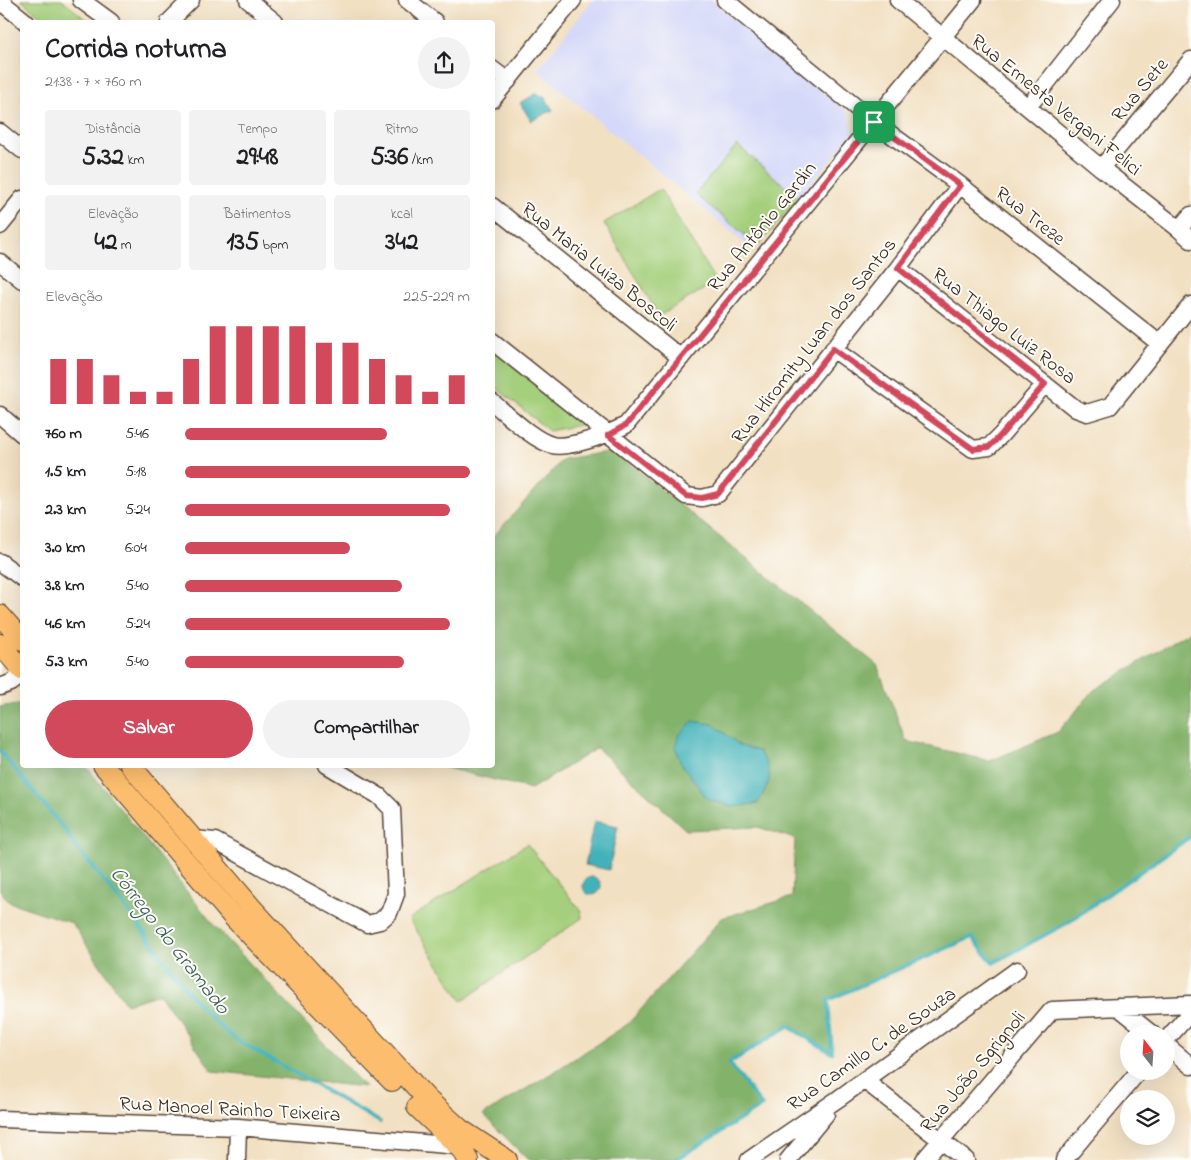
<!DOCTYPE html>
<html lang="pt">
<head>
<meta charset="utf-8">
<style>
	body { margin:0; font-family:"Indie Flower",sans-serif; background:#f2f2f2; color:#202124; height:100vh; display:flex; flex-direction:column; font-size:19px; white-space:nowrap }
	* { box-sizing:border-box; margin:0 }
	p { font-size:16px; color:#757577 }
	.icon { flex:none; width:28px; height:28px; fill:none; stroke:currentColor; stroke-width:2; stroke-linecap:round; stroke-linejoin:round }
	.map { position:relative; flex:1; overflow:hidden }
	.sheet { position:absolute; left:20px; top:20px; width:475px; height:748px; display:flex; flex-direction:column; background:#fff; border-radius:5px; box-shadow:0 5px 20px #0002 }
	.sheet>* { flex:none }
	.needle { width:32px; rotate:343deg }
	.controls { position:absolute; left:1120px; top:1025px; display:grid; gap:10px }
	.controls a { display:grid; place-items:center; width:55px; height:55px; border-radius:50%; background:#fff; box-shadow:0 5px 20px #0002; font-size:25px }
	.pin { position:absolute; display:grid; place-items:center; width:42px; height:42px; color:#fff; margin:-21px; border-radius:10px; box-shadow:0 2px 8px #0006 }
	.round { display:grid; place-items:center; flex:none; width:52px; height:52px; border-radius:26px; background:#f2f2f2 }
	.overview { display:flex; align-items:center; justify-content:space-between; height:85px; padding:0 25px }
	h1 { font-size:28px; font-weight:700; line-height:38px }
	.stats { display:grid; grid-template-columns:repeat(3,1fr); gap:8px; height:85px; padding:5px 25px }
	.stats div { display:grid; align-content:center; border-radius:5px; background:#f2f2f2; text-align:center }
	.stats b { font-size:25px; font-weight:700 }
	.stats small { font-size:14px; font-weight:400 }
	.stats p { font-size:14px }
	.chart { height:140px; padding:10px 25px }
	.chart p { display:flex; justify-content:space-between }
	.chart svg { width:100%; height:90px; margin-top:5px; stroke:#d1495b; stroke-width:6 }
	.action { display:flex; gap:10px; margin-top:auto; padding:10px 25px }
	.action a { flex:1; height:58px; border-radius:30px; background:#d1495b; color:#fff; font-size:20px; font-weight:700; line-height:58px; text-align:center }
	.action a+a { background:#f2f2f2; color:#202124 }
	ul { padding:0 25px; list-style:none; font-size:16px }
	li { display:grid; grid-template-columns:80px 60px 1fr; align-items:center; height:38px }
	li i { height:12px; border-radius:6px; background:#d1495b }
	.map>svg:first-child { display:block }
	.built { fill:#d4d8f9 }
	.green { fill:#a4cf7b; stroke:#707c4c }
	.forest { fill:#83b26b; stroke:#5f6e44 }
	.water { fill:#42b2ba; stroke:#3e6e6c }
	.lines { fill:none; stroke-linecap:round; stroke-linejoin:round }
	.stream { stroke:#42b2ba; stroke-width:4 }
	.minor-casing { stroke:#564537; stroke-width:19 }
	.major-casing { stroke:#564537; stroke-width:22 }
	.minor { stroke:#fff; stroke-width:16 }
	.major { stroke:#fcbd6e; stroke-width:20 }
	.route-casing { stroke:#fff; stroke-width:10 }
	.route { stroke:#d1495b; stroke-width:6 }
	.labels { text-anchor:middle; stroke-width:4; stroke-linejoin:round; paint-order:stroke }
	.street-label { font-size:20px; fill:#3b2a1e; stroke:#fdfcf7 }
	.water-label { font-size:21px; font-style:italic; fill:#3e605c; stroke:#fdfcf7 }
</style>
</head>
<body>
<div class="map">
<svg width="1191" height="1160" viewBox="0 0 1191 1160">
	<rect width="100%" height="100%" fill="#fdfcf7"/>
	<filter id="ink" filterUnits="userSpaceOnUse"><feTurbulence type="fractalNoise" baseFrequency=".02" numOctaves="2"/><feDisplacementMap in="SourceGraphic" scale="10" xChannelSelector="R" yChannelSelector="G"/><feConvolveMatrix kernelMatrix="1 2 1 2 8 2 1 2 1" color-interpolation-filters="sRGB"/></filter>
	<filter id="wash" filterUnits="userSpaceOnUse"><feTurbulence type="fractalNoise" baseFrequency=".0096" numOctaves="4" result="noise"/><feDisplacementMap in="SourceGraphic" scale="20" xChannelSelector="R" yChannelSelector="G"/><feGaussianBlur stdDeviation="1.12" result="paint"/><feColorMatrix in="noise" values="0 0 0 0 0 0 0 0 0 0 0 0 0 0 0 0 0 1.4 0 .05"/><feComposite in="paint" operator="in"/></filter>
	<g filter="url(#wash)">
		<rect width="100%" height="100%" fill="#f2e0c2"/>
		<path class="built" d="M593 0H711L848 112 854 133 754 251 537 70Z"/>
		<path class="green" d="M21 0H62L89 22H48Z
			M737 145 799 198 758 246 695 194Z
			M660 189 716 282 659 316 604 223Z
			M492 349 585 424 549 431 493 385Z
			M527 844 581 911 582 918 462 1001 409 919Z"/>
		<path class="forest" d="M614 451 877 665 906 741 990 761 1058 732 1094 690 1191 631V836L1067 923 993 963 972 937 828 999 832 1053 788 1026 729 1062 762 1106 675 1160H528L483 1115 557 1070 628 1024 722 918 792 897 795 839 758 827 686 830 597 748 531 789 435 765H492L493 537 563 459Z
			M22 703V765H85L213 924 365 1087 212 1071 160 994 126 1004 72 923 9 902 0 890V856L2 855 0 844V707Z"/>
		<path class="water" d="M537 93 541 96H544L553 110 531 121 520 103Z
			M693 721 713 724 741 746 759 751C774 775 772 779 758 803L735 807 708 800 680 762 675 747 678 736Z
			M594 821 618 826 609 870 585 865Z
			M583 886a9 9 0 1 1 18 0a9 9 0 1 1-18 0Z"/>
		<g class="lines">
			<path class="stream" d="M0 751 66 831 70 839C90 864 112 890 132 916 164 958 192 1005 234 1038L380 1122
				M675 1160 762 1106 729 1063 788 1026 832 1053 828 1000 972 937 993 963 1067 923 1191 836"/>
		</g>
	</g>
	<g filter="url(#ink)">
		<g class="lines">
			<defs>
				<path id="minor" d="M81 0 111 22
					M248 0 275 22
					M407 0 435 22
					M725 0 874 122 960 185 1160 344
					M898 0 1101 168 1179 229 1191 240
					M0 1 26 22
					M169 22 191 0
					M492 69 508 81
					M492 100 573 0
					M1028 107 1112 0
					M0 132 22 150
					M1101 168 1191 60
					M492 206 681 358
					M0 226 22 199
					M1179 229 1191 215
					M0 262 22 280
					M898 268 1076 409 1087 413 1110 406 1191 305
					M492 341 686 496 702 498 718 494 898 268 960 185
					M833 349 973 449 989 447 1001 435 1045 384
					M492 402C508 415 533 440 552 445 570 449 609 434 626 425L973 0
					M0 415 22 434
					M0 562 22 578
					M0 687 11 683 22 675
					M193 839 215 841 367 924 380 921 389 913 396 894 392 809 379 796 327 765
					M1118 1007 1152 1034
					M1166 1040 1191 1012
					M1166 1045 1191 1066
					M864 1080 966 1160
					M0 1119 238 1127 458 1146
					M237 1160 238 1127
					M749 1160 838 1099 1017 970
					M788 1160 826 1114
					M924 1160 1052 1010 1191 1004
					M1064 1160 1139 1071"/>
				<path id="major" d="M0 615 22 640
					M0 644 22 670
					M103 765 234 918 392 1081
					M130 765 251 907 428 1100 460 1129 507 1160
					M417 1107 463 1151 468 1160"/>
			</defs>
			<use href="#minor" class="minor-casing"/>
			<use href="#major" class="major-casing"/>
			<use href="#minor" class="minor"/>
			<use href="#major" class="major"/>
		</g>
	</g>
	<g class="lines" filter="url(#ink)">
		<defs>
			<path id="route" d="M874 122 960 185 898 268 1045 384 1001 435 989 447 973 449 833 349 718 494 702 498 686 496 608 435 626 425Z"/>
		</defs>
		<use href="#route" class="route-casing"/>
		<use href="#route" class="route"/>
	</g>
	<g class="labels">
		<g class="street-label">
			<text transform="translate(1139 89) rotate(-50)" y="7">Rua Sete</text>
			<text transform="translate(1057 104) rotate(39)" y="7">Rua Ernesta Vergani Felici</text>
			<text transform="translate(1031 215) rotate(38)" y="7">Rua Treze</text>
			<text transform="translate(761 226) rotate(-51)" y="7">Rua Antônio Gardin</text>
			<text transform="translate(600 266) rotate(39)" y="7">Rua Maria Luiza Boscoli</text>
			<text transform="translate(1005 325) rotate(38)" y="7">Rua Thiago Luiz Rosa</text>
			<text transform="translate(813 340) rotate(-52)" y="7">Rua Hiromity Luan dos Santos</text>
			<text transform="translate(871 1048) rotate(-35)" y="7">Rua Camillo C. de Souza</text>
			<text transform="translate(972 1071) rotate(-50)" y="7">Rua João Sgrignoli</text>
			<text transform="translate(230 1108) rotate(3)" y="7">Rua Manoel Rainho Teixeira</text>
		</g>
		<g class="water-label">
			<text transform="translate(171 940) rotate(52)" y="7">Córrego do Gramado</text>
		</g>
	</g>
</svg>
<div class="controls">
<a><svg class="needle" viewBox="-14 -14 28 28"><path d="M0-13l5 13h-10z" fill="#e53935"/><path d="M0 13l5-13h-10z" fill="#757577"/></svg></a>
<a><svg class="icon" aria-label="layers" viewBox="0 0 24 24"><path d="M12 4l9 5-9 5-9-5zM3 14l9 5 9-5"/></svg></a>
</div>
<div class="pin" style="left:874px;top:122px;background:#1e9e55"><svg class="icon" aria-label="arrive" viewBox="0 0 24 24"><path d="M6 21V4h12l-3 4 3 4H6"/></svg></div>
<section class="sheet">
<div class="overview"><div><h1>Corrida noturna</h1><p>21:38 · 7 × 760 m</p></div><a class="round"><svg class="icon" aria-label="share" viewBox="0 0 24 24"><path d="M12 15V3M7 8l5-5 5 5M5 13v7h14v-7"/></svg></a></div>
<div class="stats">
<div><p>Distância</p><b>5.32<small> km</small></b></div>
<div><p>Tempo</p><b>29:48</b></div>
<div><p>Ritmo</p><b>5:36<small> /km</small></b></div>
</div>
<div class="stats">
<div><p>Elevação</p><b>42<small> m</small></b></div>
<div><p>Batimentos</p><b>135<small> bpm</small></b></div>
<div><p>kcal</p><b>342</b></div>
</div>
<div class="chart"><p><span>Elevação</span>225–229 m</p>
<svg viewBox="0 0 160 44" preserveAspectRatio="none"><path d="M5 44V22M15 44V22M25 44V30M35 44V38M45 44V38M55 44V22M65 44V6M75 44V6M85 44V6M95 44V6M105 44V14M115 44V14M125 44V22M135 44V30M145 44V38M155 44V30"/></svg>
</div>
<ul>
<li><b>760 m</b>5:46<i style="width:71%"></i></li>
<li><b>1.5 km</b>5:18<i style="width:100%"></i></li>
<li><b>2.3 km</b>5:24<i style="width:93%"></i></li>
<li><b>3.0 km</b>6:04<i style="width:58%"></i></li>
<li><b>3.8 km</b>5:40<i style="width:76%"></i></li>
<li><b>4.6 km</b>5:24<i style="width:93%"></i></li>
<li><b>5.3 km</b>5:40<i style="width:77%"></i></li>
</ul>
<div class="action"><a>Salvar</a><a>Compartilhar</a></div>
</section>
</div>
</body>
</html>
